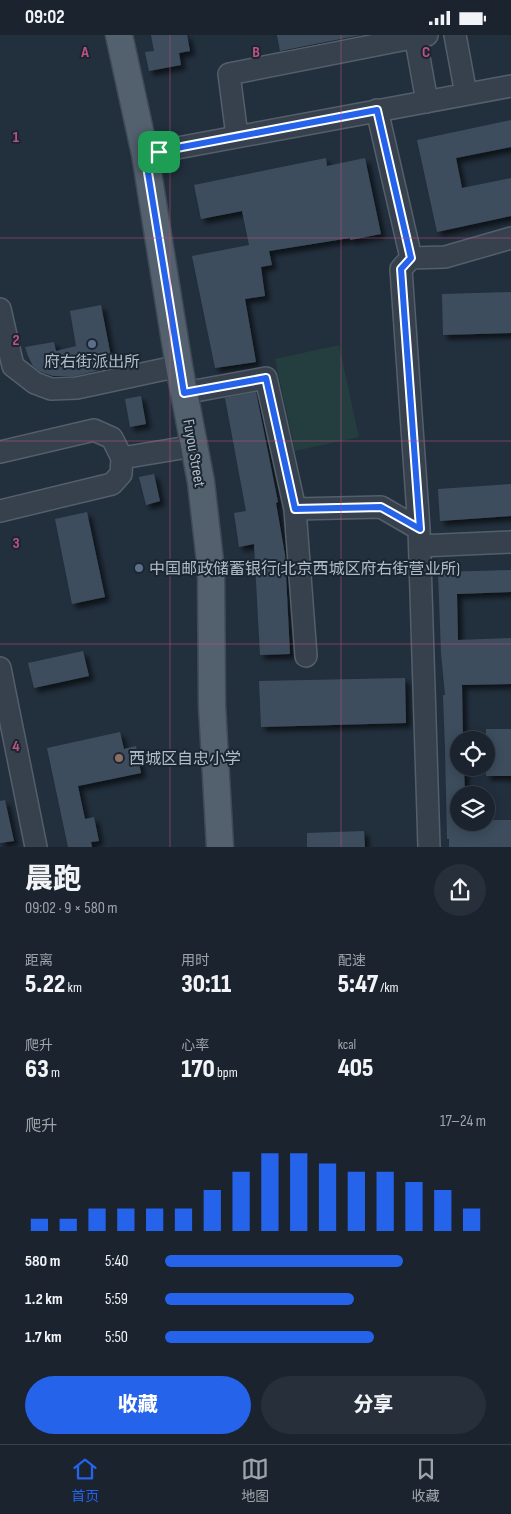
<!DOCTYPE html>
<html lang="zh">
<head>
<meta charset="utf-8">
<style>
	body { margin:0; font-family:"Sofia Sans Condensed","Noto Sans SC",sans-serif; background:#272f3a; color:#f1f3f6; height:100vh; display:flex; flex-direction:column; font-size:19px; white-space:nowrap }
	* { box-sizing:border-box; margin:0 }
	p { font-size:16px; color:#9fa4aa }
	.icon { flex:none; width:28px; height:28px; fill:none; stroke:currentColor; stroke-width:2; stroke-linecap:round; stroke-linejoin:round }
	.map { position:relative; height:812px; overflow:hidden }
	.sheet { display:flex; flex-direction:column; background:#1a232e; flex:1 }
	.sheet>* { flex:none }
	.tools { position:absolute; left:450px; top:696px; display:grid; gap:10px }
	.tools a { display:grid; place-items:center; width:45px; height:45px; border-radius:50%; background:#1a232e; box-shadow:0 2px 12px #0003,0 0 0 1px #38404a; font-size:25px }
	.pin { position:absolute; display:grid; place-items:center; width:42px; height:42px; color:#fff; margin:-21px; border-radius:10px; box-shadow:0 2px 8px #0006 }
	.round { display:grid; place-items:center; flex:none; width:52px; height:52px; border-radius:26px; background:#272f3a }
	.headline { display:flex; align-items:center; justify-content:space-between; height:85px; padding:0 25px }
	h1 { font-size:28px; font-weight:800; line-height:38px }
	.stats { display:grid; grid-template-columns:repeat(3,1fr); gap:8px; height:85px; padding:5px 25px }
	.stats div { display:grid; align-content:center }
	.stats b { font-size:25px; font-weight:800 }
	.stats small { font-size:14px; font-weight:400 }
	.stats p { font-size:14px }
	.chart { height:140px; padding:10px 25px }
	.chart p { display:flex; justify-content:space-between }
	.chart svg { width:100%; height:90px; margin-top:5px; stroke:#2563eb; stroke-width:6 }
	.action { display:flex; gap:10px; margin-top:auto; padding:10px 25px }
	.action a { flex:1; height:58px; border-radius:30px; background:#2563eb; color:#fff; font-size:20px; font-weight:800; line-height:58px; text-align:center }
	.action a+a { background:#272f3a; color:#f1f3f6 }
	ul { padding:0 25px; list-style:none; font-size:16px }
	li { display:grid; grid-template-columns:80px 60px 1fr; align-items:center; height:38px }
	li i { height:12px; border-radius:6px; background:#2563eb }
	.status { display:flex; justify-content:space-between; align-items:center; height:35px; padding:0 25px; background:#1a232e; direction:ltr }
	.status svg { height:14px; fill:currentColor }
	.tabs { display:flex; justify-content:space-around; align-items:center; height:70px; border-top:1px solid #38404a; background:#1a232e; font-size:14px; color:#9fa4aa }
	.tabs a { display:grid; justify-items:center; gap:2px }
	.tabs .selected { color:#2563eb }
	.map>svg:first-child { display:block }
	.grass { fill:#243d3e }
	.building { fill:#3d4e5d; filter:url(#shadow) }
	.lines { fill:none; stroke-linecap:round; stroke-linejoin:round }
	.minor-casing { stroke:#545f6b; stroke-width:24 }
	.major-casing { stroke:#3f4a56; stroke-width:29 }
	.minor { stroke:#36414d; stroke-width:21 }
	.major { stroke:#53606d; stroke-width:26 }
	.route-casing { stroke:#fff; stroke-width:10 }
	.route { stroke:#2563eb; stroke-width:6 }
	.grid { fill:none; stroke:#bc5182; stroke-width:1; stroke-opacity:0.55 }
	.service-dot { fill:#5c6f8a; stroke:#1b2632; stroke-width:2 }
	.education-dot { fill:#8d6e63; stroke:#1b2632; stroke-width:2 }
	.labels { text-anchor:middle; stroke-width:4; stroke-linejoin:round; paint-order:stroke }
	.poi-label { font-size:16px; fill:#b1bcc9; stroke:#1b2632; text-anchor:start }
	.street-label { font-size:16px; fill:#b1bcc9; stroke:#1b2632 }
	.grid-label { font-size:16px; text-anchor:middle; font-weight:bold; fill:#bc5182; stroke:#1b2632; stroke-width:4; stroke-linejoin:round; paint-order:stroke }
</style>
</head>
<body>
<div class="status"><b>09:02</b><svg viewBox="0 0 49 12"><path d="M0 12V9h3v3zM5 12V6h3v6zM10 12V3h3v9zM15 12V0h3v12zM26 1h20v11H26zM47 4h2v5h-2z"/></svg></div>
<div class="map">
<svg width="511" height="812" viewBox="0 0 511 812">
	<defs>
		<filter id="shadow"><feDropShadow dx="4.5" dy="4.5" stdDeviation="2.5" flood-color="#0009"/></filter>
	</defs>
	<rect width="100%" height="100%" fill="#222f3d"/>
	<path class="grass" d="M339 310 359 402 295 416 275 324Z"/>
	<path class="building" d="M151 0H187L190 16 179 18 181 30 149 36 145 17 154 16Z
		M277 0H361L280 16Z
		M511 85V112L456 123 462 153 511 143V181L437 197 417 105Z
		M326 123 327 131 365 123 381 199 350 205V203L269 216 272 230 261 232 265 261 245 264 256 327 215 333 192 221 249 210 242 176 201 184 194 150Z
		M511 257V298L443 300 442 259Z
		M101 270 113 332 75 341H53L41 337 33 331 28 321 25 312 54 307 56 316 76 311 70 276Z
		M256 357 278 467 276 468 285 520 290 619 260 620 254 509 239 512 234 478 246 476 225 363Z
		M141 361 146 389 130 392 125 364Z
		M154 439 160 466 146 470 139 442Z
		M511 449V481L440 486 438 454Z
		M87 477 105 562 72 569 55 484Z
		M511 535V557L457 559 458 605 511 603V649L462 650 463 705H459V732H464L465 760H459V788H486V785H511V812H449V804H447L445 713 443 660H445L441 618 438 537Z
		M83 616 89 641 34 653 28 628Z
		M405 643 406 688 261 692 259 646Z
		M486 694H511V741H486Z
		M120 697 124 714 136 711 141 738 78 751 85 784 94 782 99 806 91 807 92 812H68L47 713Z
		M5 765 14 806 0 808V766Z
		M364 796 365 812H307V798Z"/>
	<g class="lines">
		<defs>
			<path id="minor" d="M415 0 427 67
				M455 0 466 59
				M377 75 411 223 445 222 511 203
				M237 101 229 39 427 0
				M145 119 511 51
				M411 223 401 234 419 494 429 812
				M0 274 13 331 35 348 51 354 77 353 179 331
				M184 358 266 343 295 474 381 472 419 494
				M0 417 94 395 112 403 122 423 194 411
				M295 474 306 621
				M0 476 112 449 121 439 122 423
				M420 511 511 507
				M0 633 36 812"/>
			<path id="major" d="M119 0 145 119 179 331 201 447 211 535 212 671 220 812"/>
		</defs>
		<use href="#minor" class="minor-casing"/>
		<use href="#major" class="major-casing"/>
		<use href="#minor" class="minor"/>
		<use href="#major" class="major"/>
	</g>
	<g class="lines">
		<defs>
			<path id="route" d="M377 75 411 223 401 234 420 494 381 472 295 474 266 343 184 358 145 119Z"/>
		</defs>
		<use href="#route" class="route-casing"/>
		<use href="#route" class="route"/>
	</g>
	<path class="grid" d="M170 0V812M341 0V812M0 203H511M0 406H511M0 609H511"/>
	<g class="service-dot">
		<circle cx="92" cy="309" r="5"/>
		<circle cx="139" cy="533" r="5"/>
	</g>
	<circle class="education-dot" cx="119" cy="723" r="5"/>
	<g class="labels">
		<g class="poi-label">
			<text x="92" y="332" text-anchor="middle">府右街派出所</text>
			<text x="149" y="539">中国邮政储蓄银行(北京西城区府右街营业所)</text>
			<text x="129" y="729">西城区自忠小学</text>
		</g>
		<g class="street-label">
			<text transform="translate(195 418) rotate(80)" y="6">Fuyou Street</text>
		</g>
	</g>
	<g class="grid-label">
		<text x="85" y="22">A</text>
		<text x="256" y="22">B</text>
		<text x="426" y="22">C</text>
		<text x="16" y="107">1</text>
		<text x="16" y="310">2</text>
		<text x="16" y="513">3</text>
		<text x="16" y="716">4</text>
	</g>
</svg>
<div class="tools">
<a><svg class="icon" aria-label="locate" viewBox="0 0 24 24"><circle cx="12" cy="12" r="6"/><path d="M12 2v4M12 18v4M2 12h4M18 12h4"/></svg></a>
<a><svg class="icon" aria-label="layers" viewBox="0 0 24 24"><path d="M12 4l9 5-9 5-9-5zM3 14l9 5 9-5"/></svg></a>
</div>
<div class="pin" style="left:159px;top:117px;background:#1e9e55"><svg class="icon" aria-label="arrive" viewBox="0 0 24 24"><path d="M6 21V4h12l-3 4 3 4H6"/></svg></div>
</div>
<section class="sheet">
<div class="headline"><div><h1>晨跑</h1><p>09:02 · 9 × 580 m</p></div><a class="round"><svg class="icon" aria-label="share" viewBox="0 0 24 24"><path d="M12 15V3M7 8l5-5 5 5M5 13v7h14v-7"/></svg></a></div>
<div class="stats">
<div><p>距离</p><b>5.22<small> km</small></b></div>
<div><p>用时</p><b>30:11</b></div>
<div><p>配速</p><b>5:47<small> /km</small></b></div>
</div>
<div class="stats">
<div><p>爬升</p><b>63<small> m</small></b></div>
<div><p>心率</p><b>170<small> bpm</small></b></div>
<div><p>kcal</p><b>405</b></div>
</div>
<div class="chart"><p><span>爬升</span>17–24 m</p>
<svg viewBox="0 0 160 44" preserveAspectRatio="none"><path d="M5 44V38M15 44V38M25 44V33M35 44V33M45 44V33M55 44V33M65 44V24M75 44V15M85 44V6M95 44V6M105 44V11M115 44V15M125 44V15M135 44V20M145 44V24M155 44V33"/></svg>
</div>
<ul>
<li><b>580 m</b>5:40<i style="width:74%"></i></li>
<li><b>1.2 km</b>5:59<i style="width:59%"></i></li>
<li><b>1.7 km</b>5:50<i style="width:65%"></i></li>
</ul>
<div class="action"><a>收藏</a><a>分享</a></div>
</section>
<nav class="tabs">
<a class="selected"><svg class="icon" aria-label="home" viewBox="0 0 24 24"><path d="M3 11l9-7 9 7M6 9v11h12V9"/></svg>首页</a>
<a><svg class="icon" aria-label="map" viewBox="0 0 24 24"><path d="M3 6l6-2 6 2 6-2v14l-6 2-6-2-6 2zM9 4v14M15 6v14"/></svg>地图</a>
<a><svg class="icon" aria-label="saved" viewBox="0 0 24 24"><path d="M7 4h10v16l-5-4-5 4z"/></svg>收藏</a>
</nav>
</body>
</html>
